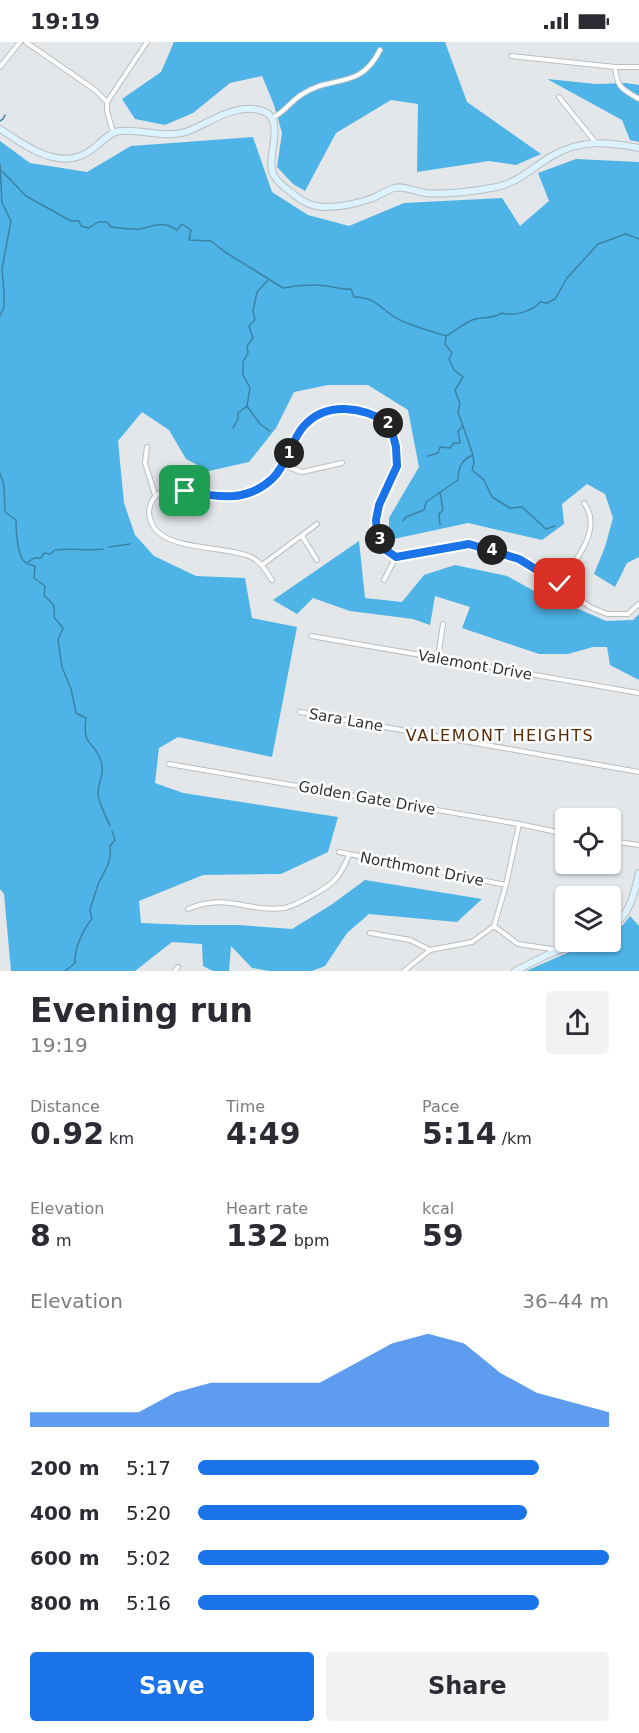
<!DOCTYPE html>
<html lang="en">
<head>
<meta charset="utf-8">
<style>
	body { margin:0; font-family:"DejaVu Sans",sans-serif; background:#f2f2f3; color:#2b2b33; height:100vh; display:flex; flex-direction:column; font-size:22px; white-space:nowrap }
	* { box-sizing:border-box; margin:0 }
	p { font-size:20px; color:#7c7c81 }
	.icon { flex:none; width:33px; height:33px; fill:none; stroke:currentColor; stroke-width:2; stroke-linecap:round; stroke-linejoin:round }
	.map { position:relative; height:929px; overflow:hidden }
	.panel { display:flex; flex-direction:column; background:#fff; flex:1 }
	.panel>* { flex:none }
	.controls { position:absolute; left:555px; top:766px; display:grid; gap:12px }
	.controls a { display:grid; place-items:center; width:66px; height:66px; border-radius:6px; background:#fff; box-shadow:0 2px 4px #0004; font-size:30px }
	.pin { position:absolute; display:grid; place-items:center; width:51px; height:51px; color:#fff; margin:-26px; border-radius:12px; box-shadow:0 3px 9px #0006 }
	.km { position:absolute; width:30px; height:30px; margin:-15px; border-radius:50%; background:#222; color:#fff; font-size:16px; line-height:30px; text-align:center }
	.round { display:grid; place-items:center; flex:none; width:63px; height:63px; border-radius:6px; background:#f2f2f3 }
	.headline { display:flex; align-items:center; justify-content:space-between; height:102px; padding:0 30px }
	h1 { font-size:33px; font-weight:800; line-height:45px }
	.figures { display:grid; grid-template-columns:repeat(3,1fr); gap:9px; height:102px; padding:6px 30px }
	.figures div { display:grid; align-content:center }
	.figures b { font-size:30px; font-weight:800 }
	.figures small { font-size:16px; font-weight:400 }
	.figures p { font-size:16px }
	.chart { height:168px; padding:12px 30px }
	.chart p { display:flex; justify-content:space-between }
	.chart svg { width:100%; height:108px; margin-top:6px; fill:#1a73e8; opacity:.7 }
	.action { display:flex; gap:12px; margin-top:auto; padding:12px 30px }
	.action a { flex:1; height:69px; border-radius:6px; background:#1a73e8; color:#fff; font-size:24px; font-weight:800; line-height:69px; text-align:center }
	.action a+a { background:#f2f2f3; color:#2b2b33 }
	ul { padding:0 30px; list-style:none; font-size:20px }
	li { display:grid; grid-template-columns:96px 72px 1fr; align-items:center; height:45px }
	li i { height:15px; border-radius:8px; background:#1a73e8 }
	.status { display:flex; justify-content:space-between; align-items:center; height:42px; padding:0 30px; background:#fff; direction:ltr }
	.status svg { height:16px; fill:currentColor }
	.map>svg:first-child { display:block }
	.forest { fill:#4eb3e6 }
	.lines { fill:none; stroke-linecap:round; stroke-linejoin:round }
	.stream { stroke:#3b82a6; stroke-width:1.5 }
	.street-casing { stroke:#babec1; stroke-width:6 }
	.secondary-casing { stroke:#babec1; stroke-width:8 }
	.street { stroke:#fff; stroke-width:4 }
	.secondary { stroke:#dcf2fe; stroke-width:6 }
	.route-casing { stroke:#fff; stroke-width:12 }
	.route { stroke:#1a73e8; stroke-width:8 }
	.labels { text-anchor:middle; stroke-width:5; stroke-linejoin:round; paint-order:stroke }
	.street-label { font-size:15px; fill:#313233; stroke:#fff }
	.neighbourhood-label { font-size:16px; letter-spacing:1.5px; fill:#582b07; stroke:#fff }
</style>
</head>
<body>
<div class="status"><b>19:19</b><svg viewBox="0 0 49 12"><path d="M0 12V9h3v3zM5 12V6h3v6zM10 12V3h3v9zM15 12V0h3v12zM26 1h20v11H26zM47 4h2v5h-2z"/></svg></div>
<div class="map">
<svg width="639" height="929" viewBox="0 0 639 929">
	<rect width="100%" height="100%" fill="#e3e7e9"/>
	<path class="forest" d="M174 0H445L467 60 541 112 516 123 489 119 417 130 418 62 391 58 336 91 305 149 293 142 277 125 282 91 274 63 262 34 230 41 193 71 165 83 135 77 122 57 161 30Z
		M547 37 596 42 626 41 639 43V100L630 98 622 78Z
		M253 95 272 150 308 173 349 184 404 161 502 156 520 184 549 159 538 131 576 117 639 120V515L627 521 615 545 594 532 605 505 613 476 605 452 587 442 562 462 564 482 542 498 468 481 389 498V476L419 425 408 368 368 343H328L294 350 276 386 249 420 209 429 186 417 169 388 142 370 118 399 124 461 135 493 154 514 196 534 245 536 252 576 297 585 272 715 178 695 159 706 155 741 183 751 338 775 328 810 281 832 203 833 139 859 141 881 190 883H239L292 887 331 863 365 838 482 857 457 880 369 872 347 891 325 924 312 929H269L252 926 231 904 229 929H213L203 924 202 902 172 900 135 929H11L4 852 0 847V99L30 121 87 130 131 104Z
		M359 499 365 556 402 560 424 533 455 523 507 534 545 555 574 565 606 579 633 578 639 572V638L610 623 607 605H593L568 612H539L462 586 470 565 435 554 430 583 413 577 350 569 313 556 297 572 273 558Z
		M630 874 639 884V929H526L592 900H610L611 890 623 883Z"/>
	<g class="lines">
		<path class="stream" d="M0 79 3 77 5 73
			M0 122 2 161 11 179 2 227 4 251V265L0 274
			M2 129 26 154 71 179H79L81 184 89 186 98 180H107L111 185C119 186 133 188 140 187 155 184 162 178 177 188L182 182 191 188 189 198 211 199 225 210 283 246C298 243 311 242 327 244 335 245 342 248 351 247L354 255C378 255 381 269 400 278 414 285 431 289 446 294 456 289 463 282 472 278 483 273 488 279 502 271 513 275 533 269 540 260L547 261 555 257 567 236 598 202 626 192 639 197
			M247 364 260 382 270 389
			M233 386 238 377V371L247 364 250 346 243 333V320L248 311 247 304 253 296 249 284 255 278 253 269 257 250 268 238
			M428 414 438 411 440 405 450 406 454 401H460L458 389 463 384
			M473 414 474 422 472 428 484 438 492 455 510 466 522 465 546 487 555 484
			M0 431 4 443 5 470 16 478C16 488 17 516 26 521 29 523 32 523 35 524L34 536 45 544 44 553C54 564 55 560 54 575L63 586 58 598 62 625 71 647 76 671 86 676C82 707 94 697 101 719 105 733 98 738 98 752 99 762 106 774 110 784
			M403 479 406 475 424 468 426 460 458 438C458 426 461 418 473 413L458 370 460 362 455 348 463 335 454 328 449 317 452 311 445 302 446 295
			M440 483 439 472 443 468 440 450
			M109 505 130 502
			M27 521 34 516H41L44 511 50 512 55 508C71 506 87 509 103 507
			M65 929 75 921C74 906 83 889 92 876 91 873 90 870 90 867 91 865 98 842 99 840 106 827 112 819 110 804L115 798 112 789"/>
		<defs>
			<path id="street" d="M26 0 95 48 107 60
				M511 14 615 25H639
				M0 25 20 0
				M615 25C617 46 622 47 639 57
				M559 55 595 100
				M272 76C284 71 290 60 301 53 331 32 360 49 380 8
				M113 90 107 69V60L147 0
				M147 405 145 421 155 453
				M282 423 302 430 342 421
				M302 494 317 518
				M262 523 317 482
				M272 538C266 529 261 520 251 515 225 502 157 511 150 476 148 470 149 465 152 459 164 437 196 452 215 455 225 456 237 455 246 451 255 447 267 442 274 435 286 422 291 403 301 388 315 364 352 362 375 372 380 375 385 379 390 382L396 405 397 425 379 463 376 478 377 491 383 506 396 515 469 503 519 517 560 542 590 565 607 572H628L639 562
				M384 538 396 515
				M560 542C574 519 604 488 584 461
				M311 594 639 651
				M438 616 443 582
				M300 670 639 730
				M169 722 519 782 566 792
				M610 799 639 803
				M339 810 506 843
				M566 825V822
				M188 867C227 850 248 871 284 866 294 864 304 858 313 853 334 842 340 835 349 813
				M494 884 518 902 558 908
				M370 891 410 898 430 908
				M175 929 178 925
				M404 929 430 908 472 900 494 884 506 843 519 782"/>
			<path id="secondary" d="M0 87C28 105 62 132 94 106 101 100 110 90 120 89 145 87 166 98 191 88 212 79 235 62 259 68 289 74 265 114 273 132 277 140 285 146 292 151 301 159 312 165 325 165 340 165 359 161 373 156 380 153 387 148 394 146 404 143 415 150 425 151 445 153 477 149 497 145 519 140 533 125 552 114 580 97 609 100 639 106
				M610 886C630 873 634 853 639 831
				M515 929 547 913 579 900"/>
		</defs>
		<use href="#street" class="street-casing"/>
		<use href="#secondary" class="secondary-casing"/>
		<use href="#street" class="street"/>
		<use href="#secondary" class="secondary"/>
	</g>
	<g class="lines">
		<defs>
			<path id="route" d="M185 449C217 455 246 461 272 437 287 423 291 399 303 385 326 358 364 365 390 382L396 405 397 424 379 463 376 478 377 491 383 506 396 515 469 502 519 517 560 542"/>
		</defs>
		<use href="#route" class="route-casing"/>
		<use href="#route" class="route"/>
	</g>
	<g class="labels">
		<g class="street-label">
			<text transform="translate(475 623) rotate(10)" y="5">Valemont Drive</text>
			<text transform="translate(346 678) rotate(10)" y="5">Sara Lane</text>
			<text transform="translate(367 756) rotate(10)" y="5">Golden Gate Drive</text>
			<text transform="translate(422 827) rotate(11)" y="5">Northmont Drive</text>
		</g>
		<g class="neighbourhood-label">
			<text x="500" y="699">VALEMONT HEIGHTS</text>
		</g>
	</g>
</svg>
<div class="controls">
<a><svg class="icon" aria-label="locate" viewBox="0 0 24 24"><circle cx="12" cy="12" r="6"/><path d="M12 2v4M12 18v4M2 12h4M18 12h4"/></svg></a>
<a><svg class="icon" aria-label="layers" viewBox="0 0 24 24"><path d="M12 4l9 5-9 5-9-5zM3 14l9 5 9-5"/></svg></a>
</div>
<div class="pin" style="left:185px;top:449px;background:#1e9e55"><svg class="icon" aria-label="arrive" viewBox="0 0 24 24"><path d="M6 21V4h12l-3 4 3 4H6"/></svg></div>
<div class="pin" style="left:560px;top:542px;background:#d93025"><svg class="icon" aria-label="check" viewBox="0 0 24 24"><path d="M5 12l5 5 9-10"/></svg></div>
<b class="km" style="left:289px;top:411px">1</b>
<b class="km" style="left:388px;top:381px">2</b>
<b class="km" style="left:380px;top:497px">3</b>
<b class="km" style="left:492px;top:508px">4</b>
</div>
<section class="panel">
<div class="headline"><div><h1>Evening run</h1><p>19:19</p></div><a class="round"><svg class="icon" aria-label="share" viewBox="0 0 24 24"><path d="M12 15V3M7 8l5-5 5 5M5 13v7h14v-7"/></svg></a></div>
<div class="figures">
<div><p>Distance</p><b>0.92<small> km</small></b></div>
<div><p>Time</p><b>4:49</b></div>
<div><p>Pace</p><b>5:14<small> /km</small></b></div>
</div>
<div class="figures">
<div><p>Elevation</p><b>8<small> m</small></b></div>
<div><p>Heart rate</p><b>132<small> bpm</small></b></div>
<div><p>kcal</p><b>59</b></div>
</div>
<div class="chart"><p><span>Elevation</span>36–44 m</p>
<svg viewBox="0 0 160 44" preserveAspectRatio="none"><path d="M0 44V38L10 38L20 38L30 38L40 30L50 26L60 26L70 26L80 26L90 18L100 10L110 6L120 10L130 22L140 30L150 34L160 38V44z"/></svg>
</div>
<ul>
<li><b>200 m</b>5:17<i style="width:83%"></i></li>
<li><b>400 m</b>5:20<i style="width:80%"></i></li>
<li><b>600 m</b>5:02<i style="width:100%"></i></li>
<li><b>800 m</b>5:16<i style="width:83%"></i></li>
</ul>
<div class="action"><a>Save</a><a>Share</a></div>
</section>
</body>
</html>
